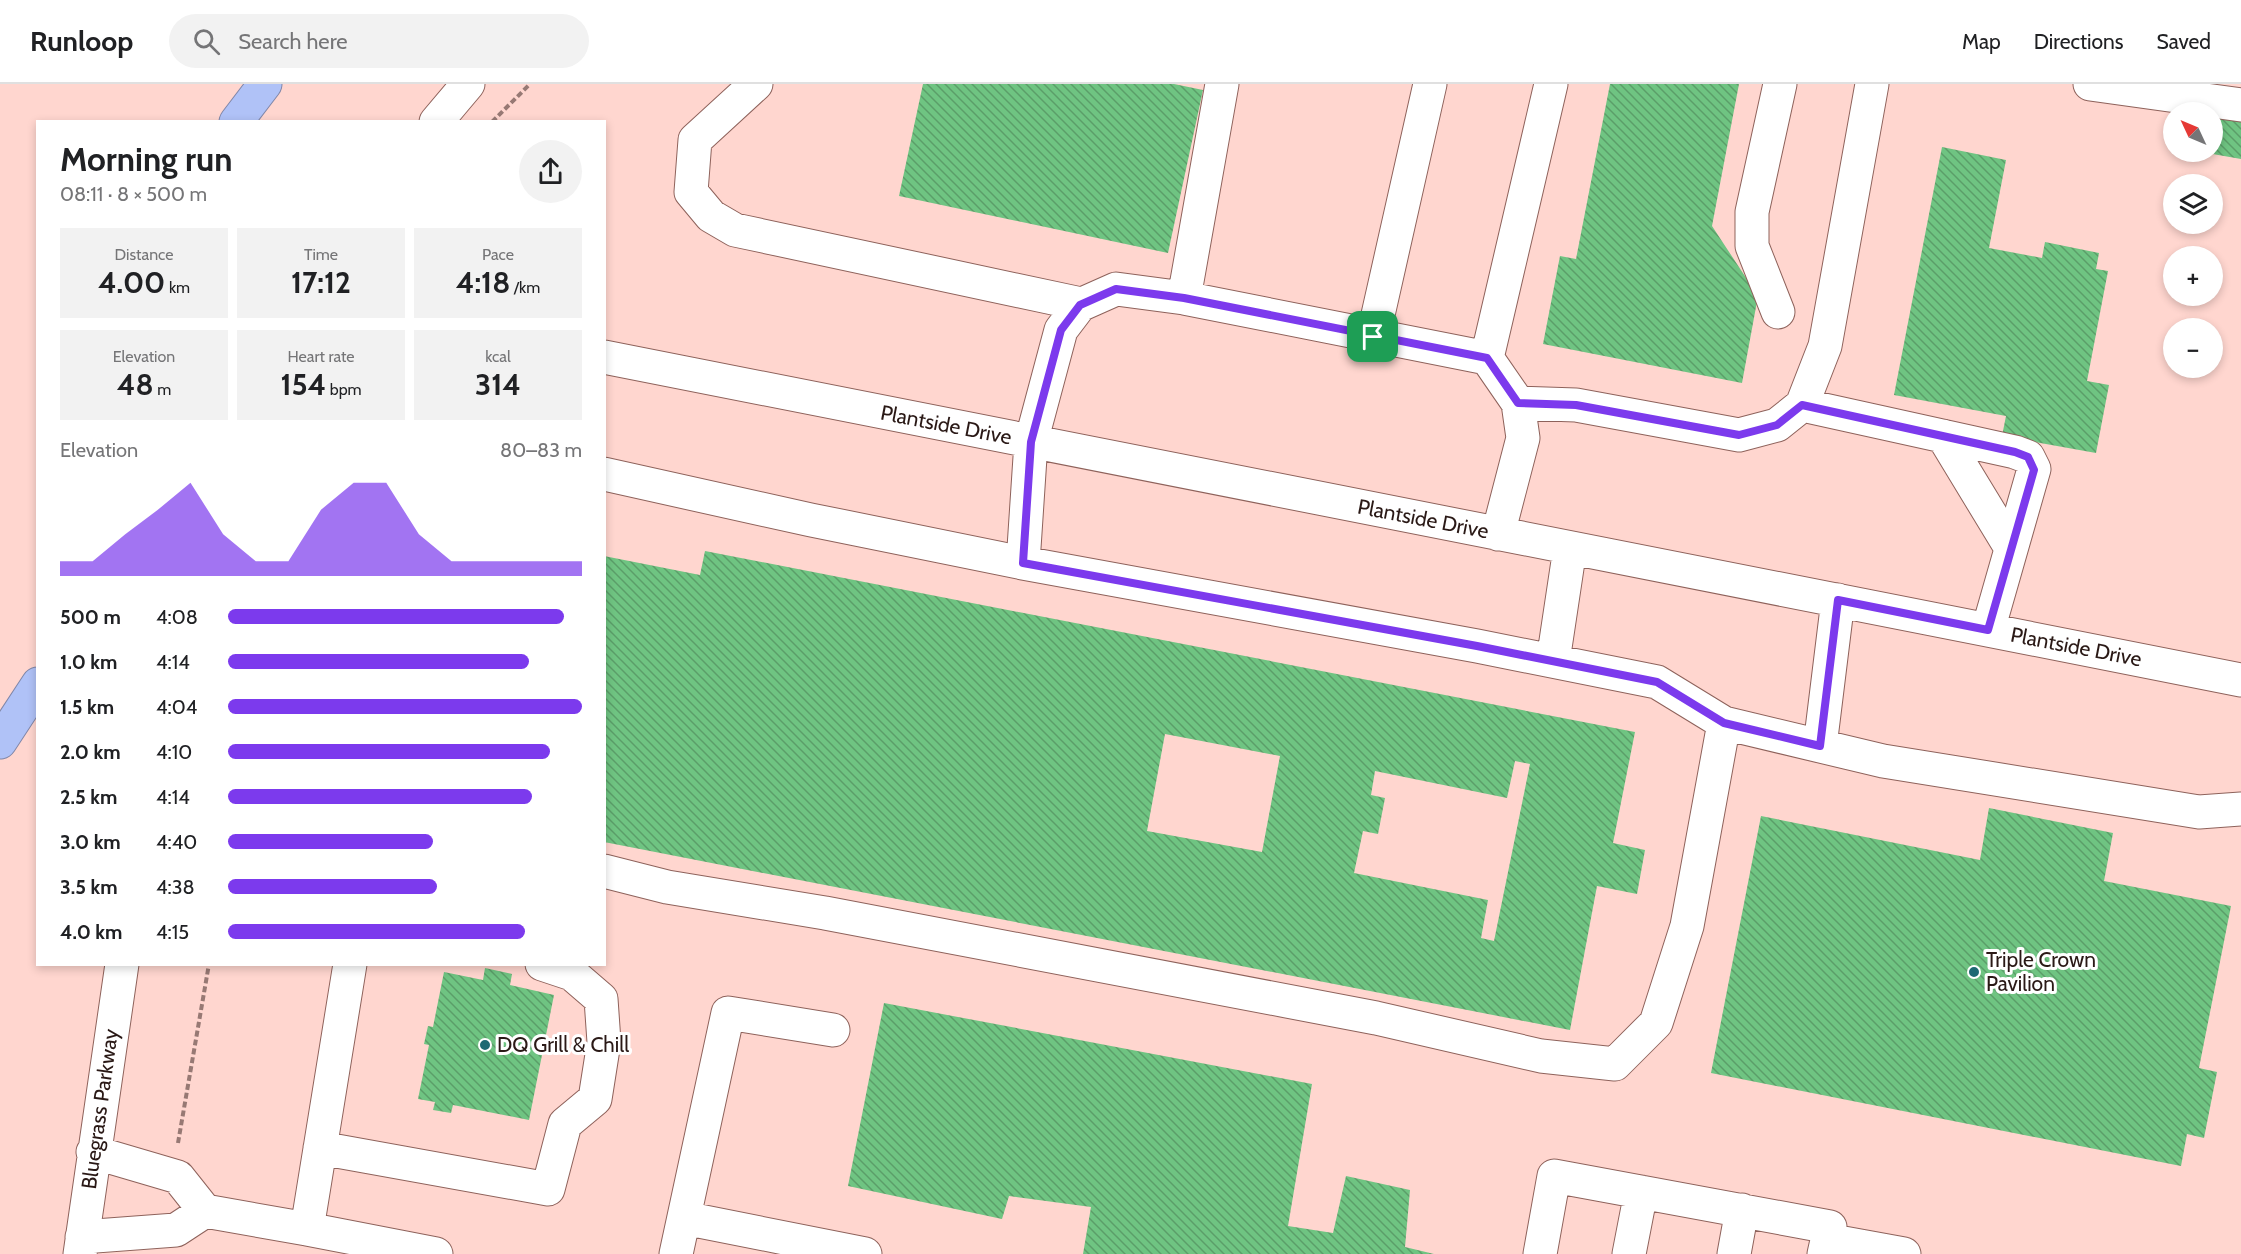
<!DOCTYPE html>
<html lang="en">
<head>
<meta charset="utf-8">
<style>
	body { margin:0; font-family:Cabin,sans-serif; background:#f2f2f2; color:#202124; height:100vh; display:flex; flex-direction:column; font-size:22px; white-space:nowrap }
	* { box-sizing:border-box; margin:0 }
	p { font-size:20px; color:#757577 }
	.icon { flex:none; width:33px; height:33px; fill:none; stroke:currentColor; stroke-width:2; stroke-linecap:round; stroke-linejoin:round }
	.map { position:relative; flex:1; overflow:hidden }
	.sheet { position:absolute; left:36px; top:36px; width:570px; height:846px; display:flex; flex-direction:column; background:#fff; border-radius:0px; box-shadow:0 3px 9px #0003 }
	.sheet>* { flex:none }
	.needle { width:39px; rotate:314deg }
	.fabs { position:absolute; left:2163px; top:18px; display:grid; gap:12px }
	.fabs a { display:grid; place-items:center; width:60px; height:60px; border-radius:50%; background:#fff; box-shadow:0 3px 9px #0003; font-size:30px }
	.pin { position:absolute; display:grid; place-items:center; width:51px; height:51px; color:#fff; margin:-26px; border-radius:12px; box-shadow:0 3px 9px #0006 }
	.round { display:grid; place-items:center; flex:none; width:63px; height:63px; border-radius:32px; background:#f2f2f2 }
	.headline { display:flex; align-items:center; justify-content:space-between; height:102px; padding:0 24px }
	h1 { font-size:33px; font-weight:700; line-height:45px }
	.metrics { display:grid; grid-template-columns:repeat(3,1fr); gap:9px; height:102px; padding:6px 24px }
	.metrics div { display:grid; align-content:center; border-radius:0px; background:#f2f2f2; text-align:center }
	.metrics b { font-size:30px; font-weight:700 }
	.metrics small { font-size:16px; font-weight:400 }
	.metrics p { font-size:16px }
	.chart { height:168px; padding:12px 24px }
	.chart p { display:flex; justify-content:space-between }
	.chart svg { width:100%; height:108px; margin-top:6px; fill:#7c3aed; opacity:.7 }
	ul { padding:0 24px; list-style:none; font-size:20px }
	li { display:grid; grid-template-columns:96px 72px 1fr; align-items:center; height:45px }
	li i { height:15px; border-radius:8px; background:#7c3aed }
	header { display:flex; align-items:center; gap:36px; box-sizing:border-box; height:84px; padding:0 30px; background:#fff; border-bottom:2px solid #e0e0e0 }
	header strong { font-size:28px }
	nav { display:flex; gap:33px; margin-inline-start:auto; font-size:21px }
	.search { width:420px; height:54px; background:#f2f2f2; display:flex; align-items:center; gap:15px; box-sizing:border-box; padding:0 21px; border-radius:33px; color:#757577; font-size:22px }
	.map>svg:first-child { display:block }
	.building { fill:url(#building-back-hatch); fill-rule:evenodd }
	.lines { fill:none; stroke-linecap:round; stroke-linejoin:round }
	.minor-casing { stroke:#8e625b; stroke-width:35 }
	.highway-casing { stroke:#8187a8; stroke-width:35 }
	.path { stroke:#977974; stroke-width:4; stroke-dasharray:6 3; stroke-linecap:butt }
	.minor { stroke:#fff; stroke-width:33 }
	.highway { stroke:#b0c2f7; stroke-width:33 }
	.route-casing { stroke:#fff; stroke-width:12 }
	.route { stroke:#7c3aed; stroke-width:8 }
	.poi-dot { fill:#1e6873; stroke:#fff; stroke-width:2 }
	.labels { text-anchor:middle; stroke-width:6; stroke-linejoin:round; paint-order:stroke }
	.street-label { font-size:21px; fill:#2a1916; stroke:#fff }
	.poi-label { font-size:21px; fill:#2a1916; stroke:#fff; text-anchor:start }
</style>
</head>
<body>
<header>
<strong>Runloop</strong>
<div class="search"><svg class="icon" aria-label="search" viewBox="0 0 24 24"><circle cx="10" cy="10" r="6"/><path d="M15 15l6 6"/></svg>Search here</div>
<nav><a>Map</a><a>Directions</a><a>Saved</a></nav>
</header>
<div class="map">
<svg width="2241" height="1170" viewBox="0 0 2241 1170">
	<defs>
		<pattern id="building-back-hatch" width="6" height="6" patternUnits="userSpaceOnUse" patternTransform="scale(1.5)"><rect width="6" height="6" fill="#6fc482"/><path d="M-1 5l2 2M0 0l6 6M5-1l2 2" fill="none" stroke="#5b9e69"/></pattern>
	</defs>
	<rect width="100%" height="100%" fill="#ffd6cf"/>
	<path class="building" d="M923 0H1174L1203 6 1168 169 899 112Z
		M1610 0H1739L1712 142 1758 212 1742 299 1543 260 1560 172 1576 175Z
		M2212 28 2241 33V75L2207 69 2212 68Z
		M1942 63 2006 76 1989 164 2042 174 2045 158 2099 169 2096 185 2108 187 2087 297 2109 301 2096 369 2002 352 2006 332 1894 311Z
		M705 467 1635 648 1613 759 1645 766 1637 810 1597 802 1570 946 604 758V472L700 491ZM1165 650 1280 672 1262 768 1147 747ZM1515 677 1530 680 1494 857 1481 854 1488 816 1354 789 1363 747 1378 750 1385 714 1371 711 1375 687 1507 714Z
		M1989 724 2113 749 2104 797 2231 822 2199 984 2217 988 2204 1054 2187 1050 2181 1082 1711 989 1761 732 1980 776Z
		M485 884 512 890 510 901 554 911 529 1036 453 1021 451 1029 433 1026 435 1018 418 1015 429 961 424 960 428 942 433 943 444 888 483 896Z
		M884 919 1312 1000 1288 1142 1333 1149 1346 1092 1410 1106 1405 1163 1434 1170H1083L1091 1123 1009 1112 1002 1135 848 1102Z"/>
	<g class="lines">
		<defs>
			<path id="minor" d="M756 0 695 56 691 108 711 132 735 146 1081 220
				M2090 0 2241 21
				M436 38 468 0
				M1184 214 1222 0
				M1778 228 1752 162V128L1780 0
				M1373 253 1430 0
				M604 273 2241 596
				M1518 319 1576 321 1739 351 1777 341 1802 321 1825 262 1872 0
				M1802 321 2015 368 2028 373 2034 385 1988 546
				M1943 352 2011 464
				M604 390 811 436 1023 479 1477 562 1657 598 1724 639
				M1498 450 1523 354 1518 319 1487 274 1551 0
				M1023 479 1031 358 1061 246 1080 221 1116 205 1184 214 1487 274
				M1553 577 1570 464
				M1820 662 1838 516
				M604 787 667 803 825 829 1376 934 1541 972 1615 980 1656 939 1687 842 1724 639 1883 677 2199 728 2241 725
				M350 880 307 1145 436 1170
				M320 1064 548 1105 565 1040 595 1015 604 958 601 915 572 890 542 880
				M93 1068 178 1093 205 1127 307 1145
				M684 1134 865 1170
				M82 1153 176 1146 205 1127
				M1827 1156 1904 1170
				M80 1170 122 880
				M676 1170 728 929 833 946
				M1540 1170 1554 1092 1830 1143 1824 1170
				M1629 1170 1641 1108
				M1734 1170 1742 1126"/>
			<path id="highway" d="M236 38 265 0
				M0 658 38 600"/>
		</defs>
		<use href="#minor" class="minor-casing"/>
		<use href="#highway" class="highway-casing"/>
		<path class="path" d="M492 38 530 0
			M178 1059 209 880"/>
		<use href="#minor" class="minor"/>
		<use href="#highway" class="highway"/>
	</g>
	<g class="lines">
		<defs>
			<path id="route" d="M1116 205 1184 214 1487 274 1518 319 1576 321 1739 351 1777 341 1802 321 2015 368 2028 373 2034 386 1988 546 1838 516 1820 662 1724 639 1657 598 1477 562 1023 479 1031 358 1061 246 1080 221Z"/>
		</defs>
		<use href="#route" class="route-casing"/>
		<use href="#route" class="route"/>
	</g>
	<g class="poi-dot">
		<circle cx="1974" cy="888" r="6"/>
		<circle cx="485" cy="961" r="6"/>
	</g>
	<g class="labels">
		<g class="street-label">
			<text transform="translate(946 341) rotate(11)" y="7">Plantside Drive</text>
			<text transform="translate(1423 435) rotate(11)" y="7">Plantside Drive</text>
			<text transform="translate(2076 563) rotate(11)" y="7">Plantside Drive</text>
			<text transform="translate(100 1025) rotate(-82)" y="7">Bluegrass Parkway</text>
		</g>
		<g class="poi-label">
			<text x="1986" y="883">Triple Crown<tspan x="1986" dy="24">Pavilion</tspan></text>
			<text x="497" y="968">DQ Grill &amp; Chill</text>
		</g>
	</g>
</svg>
<div class="fabs">
<a><svg class="needle" viewBox="-14 -14 28 28"><path d="M0-13l5 13h-10z" fill="#e53935"/><path d="M0 13l5-13h-10z" fill="#757577"/></svg></a>
<a><svg class="icon" aria-label="layers" viewBox="0 0 24 24"><path d="M12 4l9 5-9 5-9-5zM3 14l9 5 9-5"/></svg></a>
<a>+</a>
<a>−</a>
</div>
<div class="pin" style="left:1373px;top:253px;background:#1e9e55"><svg class="icon" aria-label="arrive" viewBox="0 0 24 24"><path d="M6 21V4h12l-3 4 3 4H6"/></svg></div>
<section class="sheet">
<div class="headline"><div><h1>Morning run</h1><p>08:11 · 8 × 500 m</p></div><a class="round"><svg class="icon" aria-label="share" viewBox="0 0 24 24"><path d="M12 15V3M7 8l5-5 5 5M5 13v7h14v-7"/></svg></a></div>
<div class="metrics">
<div><p>Distance</p><b>4.00<small> km</small></b></div>
<div><p>Time</p><b>17:12</b></div>
<div><p>Pace</p><b>4:18<small> /km</small></b></div>
</div>
<div class="metrics">
<div><p>Elevation</p><b>48<small> m</small></b></div>
<div><p>Heart rate</p><b>154<small> bpm</small></b></div>
<div><p>kcal</p><b>314</b></div>
</div>
<div class="chart"><p><span>Elevation</span>80–83 m</p>
<svg viewBox="0 0 160 44" preserveAspectRatio="none"><path d="M0 44V38L10 38L20 27L30 17L40 6L50 27L60 38L70 38L80 17L90 6L100 6L110 27L120 38L130 38L140 38L150 38L160 38V44z"/></svg>
</div>
<ul>
<li><b>500 m</b>4:08<i style="width:95%"></i></li>
<li><b>1.0 km</b>4:14<i style="width:85%"></i></li>
<li><b>1.5 km</b>4:04<i style="width:100%"></i></li>
<li><b>2.0 km</b>4:10<i style="width:91%"></i></li>
<li><b>2.5 km</b>4:14<i style="width:86%"></i></li>
<li><b>3.0 km</b>4:40<i style="width:58%"></i></li>
<li><b>3.5 km</b>4:38<i style="width:59%"></i></li>
<li><b>4.0 km</b>4:15<i style="width:84%"></i></li>
</ul>
</section>
</div>
</body>
</html>
